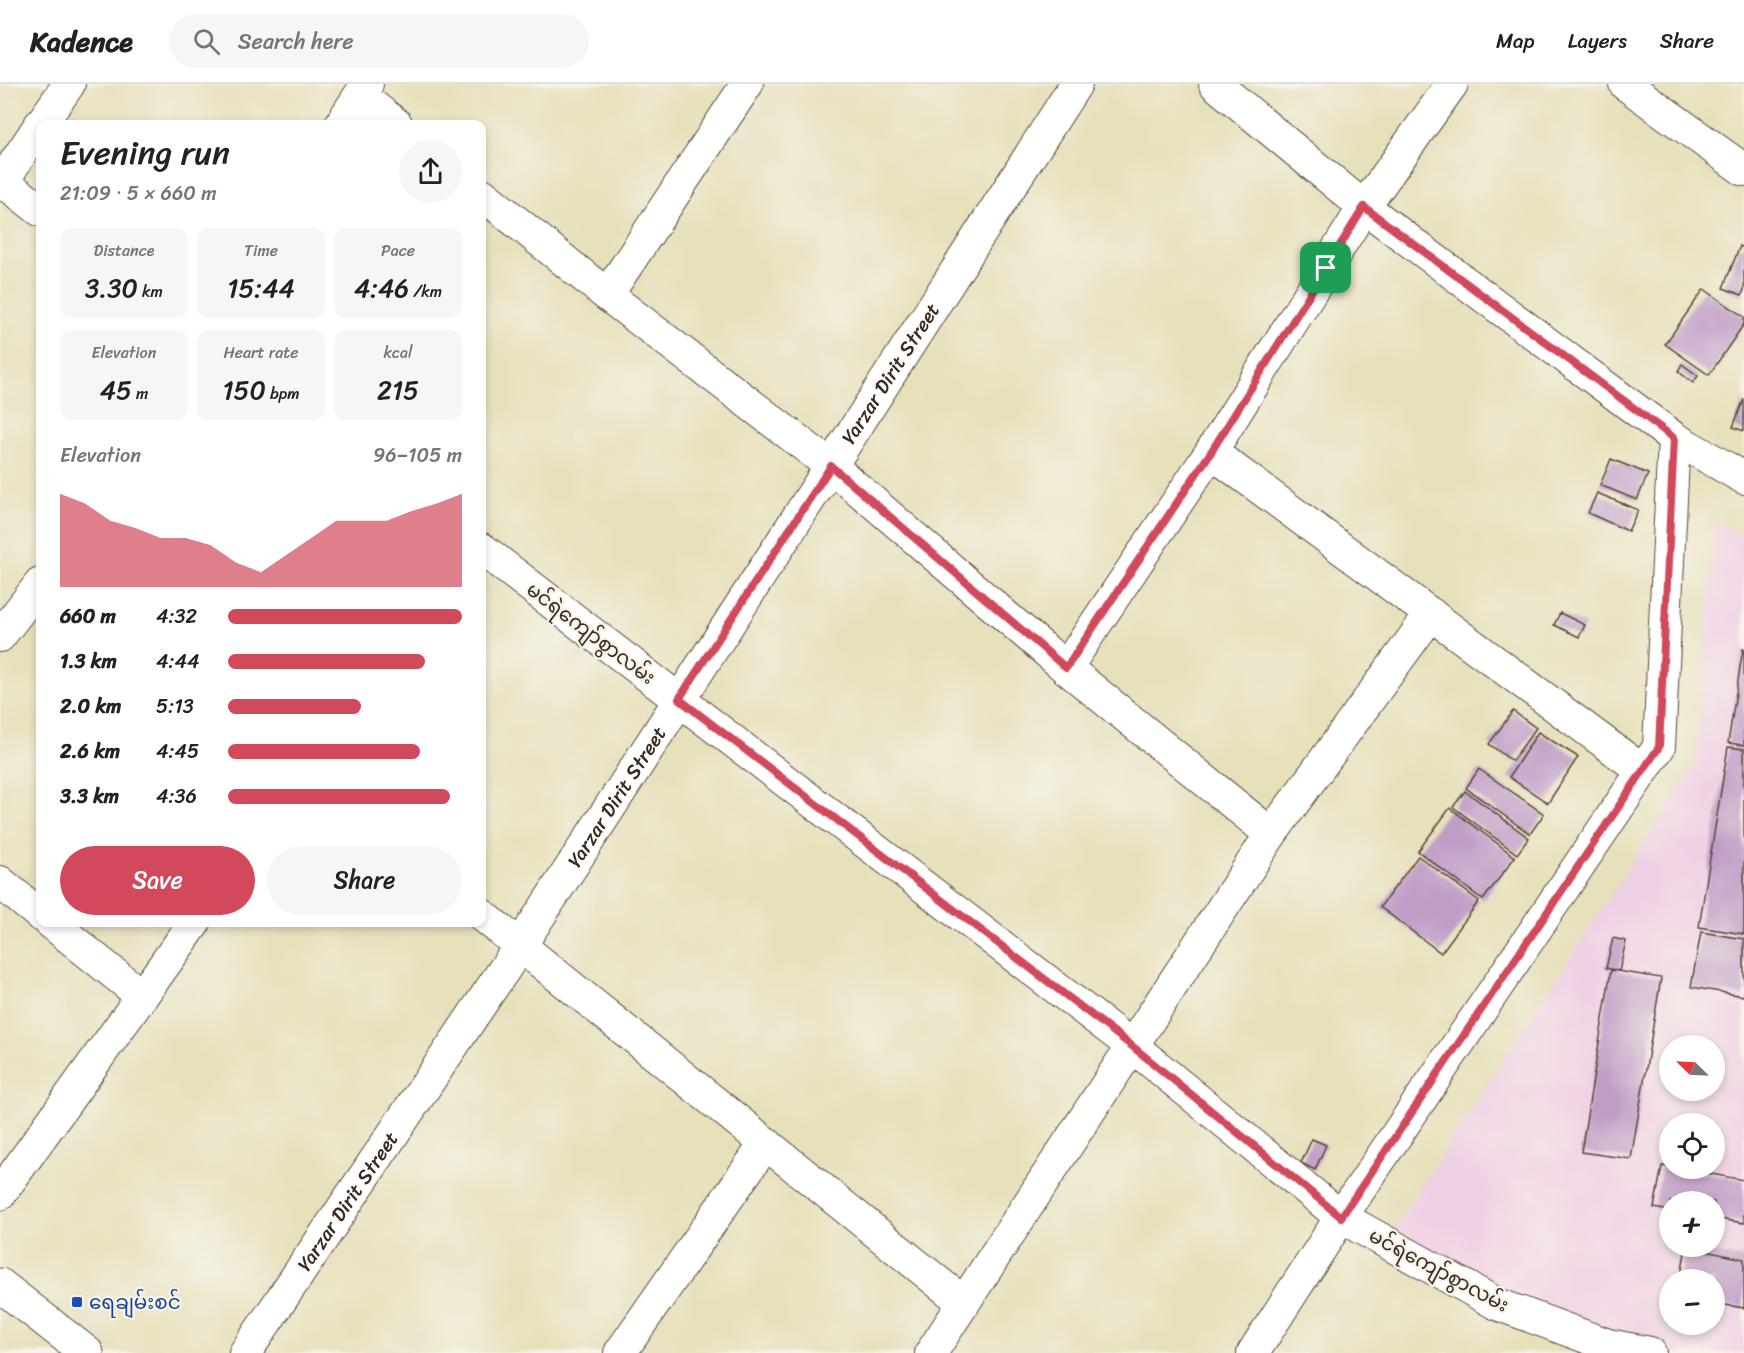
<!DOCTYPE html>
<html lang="en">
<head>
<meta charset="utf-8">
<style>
	body { margin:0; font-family:Sriracha,"Noto Sans Myanmar",sans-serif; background:#f6f6f6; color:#222; height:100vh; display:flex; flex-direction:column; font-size:22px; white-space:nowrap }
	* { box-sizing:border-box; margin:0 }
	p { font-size:20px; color:#767676 }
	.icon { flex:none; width:33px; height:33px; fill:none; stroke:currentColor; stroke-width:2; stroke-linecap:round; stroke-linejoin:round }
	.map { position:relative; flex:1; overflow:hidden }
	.sheet { position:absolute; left:36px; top:36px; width:450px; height:807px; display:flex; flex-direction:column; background:#fff; border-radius:12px; box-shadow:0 3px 9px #0003 }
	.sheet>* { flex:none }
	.needle { width:39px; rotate:294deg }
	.controls { position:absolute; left:1659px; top:951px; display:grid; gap:12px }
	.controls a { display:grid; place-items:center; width:66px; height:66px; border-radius:50%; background:#fff; box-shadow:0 3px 9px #0003; font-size:30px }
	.pin { position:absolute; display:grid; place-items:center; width:51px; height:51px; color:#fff; margin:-26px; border-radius:12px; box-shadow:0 3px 9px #0006 }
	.round { display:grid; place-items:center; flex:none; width:63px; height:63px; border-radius:32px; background:#f6f6f6 }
	.head { display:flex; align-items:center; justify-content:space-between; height:102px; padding:0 24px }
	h1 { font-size:33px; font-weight:600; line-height:45px }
	.metrics { display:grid; grid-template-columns:repeat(3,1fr); gap:9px; height:102px; padding:6px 24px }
	.metrics div { display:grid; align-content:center; border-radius:12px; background:#f6f6f6; text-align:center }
	.metrics b { font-size:26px; font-weight:600 }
	.metrics small { font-size:16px; font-weight:400 }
	.metrics p { font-size:16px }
	.chart { height:168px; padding:12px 24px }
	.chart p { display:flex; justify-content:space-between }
	.chart svg { width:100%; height:108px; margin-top:6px; fill:#d1495b; opacity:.7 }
	.action { display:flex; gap:12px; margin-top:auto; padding:12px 24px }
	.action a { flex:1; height:69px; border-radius:36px; background:#d1495b; color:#fff; font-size:24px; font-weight:600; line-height:69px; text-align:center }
	.action a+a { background:#f6f6f6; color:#222 }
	ul { padding:0 24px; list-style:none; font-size:20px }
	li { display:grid; grid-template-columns:96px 72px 1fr; align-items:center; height:45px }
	li i { height:15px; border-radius:8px; background:#d1495b }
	header { display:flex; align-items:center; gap:36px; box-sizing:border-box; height:84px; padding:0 30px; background:#fff; border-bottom:2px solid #e0e0e0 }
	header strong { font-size:28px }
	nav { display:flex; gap:33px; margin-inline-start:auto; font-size:21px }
	.search { width:420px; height:54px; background:#f6f6f6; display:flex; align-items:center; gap:15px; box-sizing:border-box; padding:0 21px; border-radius:33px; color:#767676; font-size:22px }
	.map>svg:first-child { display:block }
	.built { fill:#f0d0e5; fill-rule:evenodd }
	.building { fill:#c09cc7 }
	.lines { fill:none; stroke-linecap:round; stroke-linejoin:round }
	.minor-casing { stroke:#554536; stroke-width:34 }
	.tertiary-casing { stroke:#554536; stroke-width:35 }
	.minor { stroke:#fff; stroke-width:32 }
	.tertiary { stroke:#fff; stroke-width:33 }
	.route-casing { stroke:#fff; stroke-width:12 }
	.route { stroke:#d1495b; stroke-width:8 }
	.transit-dot { fill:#1a4fb4; stroke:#f7f3e8; stroke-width:2 }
	.labels { text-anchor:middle; stroke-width:4.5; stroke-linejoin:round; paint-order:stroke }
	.street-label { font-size:20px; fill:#3b2a1e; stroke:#f7f3e8 }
	.transit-label { font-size:20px; fill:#164399; stroke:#f7f3e8; text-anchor:start }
</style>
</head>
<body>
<header>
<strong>Kadence</strong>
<div class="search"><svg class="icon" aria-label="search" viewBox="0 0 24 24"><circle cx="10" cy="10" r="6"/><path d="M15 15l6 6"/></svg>Search here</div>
<nav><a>Map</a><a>Layers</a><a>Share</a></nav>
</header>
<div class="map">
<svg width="1744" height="1269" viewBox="0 0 1744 1269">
	<rect width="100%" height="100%" fill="#f7f3e8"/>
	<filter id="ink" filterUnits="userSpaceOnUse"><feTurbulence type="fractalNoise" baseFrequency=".0167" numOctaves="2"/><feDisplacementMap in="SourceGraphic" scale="12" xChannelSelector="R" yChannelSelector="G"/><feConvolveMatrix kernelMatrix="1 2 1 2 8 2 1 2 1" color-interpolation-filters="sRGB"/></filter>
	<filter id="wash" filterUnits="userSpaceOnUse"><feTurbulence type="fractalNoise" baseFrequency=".008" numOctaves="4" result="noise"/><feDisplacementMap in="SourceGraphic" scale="24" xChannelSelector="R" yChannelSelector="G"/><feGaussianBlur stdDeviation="1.35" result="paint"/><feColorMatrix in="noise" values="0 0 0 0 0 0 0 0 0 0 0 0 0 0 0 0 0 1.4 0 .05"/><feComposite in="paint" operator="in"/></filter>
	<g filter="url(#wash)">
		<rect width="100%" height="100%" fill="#e6e0bb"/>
		<path class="built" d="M1715 438 1744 451V1269H1653L1385 1158 1695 681ZM1670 962H1714V1006H1670ZM1670 1040H1714V1084H1670ZM1670 1118H1714V1162H1670ZM1670 1196H1714V1240H1670Z"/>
		<g id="blocks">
			<path class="building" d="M1740 162 1744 164V206L1742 211 1723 204Z
				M1704 205 1744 233V240L1709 291 1665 260Z
				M1682 280 1698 292 1693 299 1678 287Z
				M1744 315V347L1733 343Z
				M1611 375 1648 390 1637 416 1600 401Z
				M1597 409 1638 426 1628 447 1588 429Z
				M1560 529 1585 541 1579 553 1554 541Z
				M1743 565H1744V661L1728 659Z
				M1513 627 1536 644 1512 677 1489 660Z
				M1538 648 1578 673 1548 719 1509 693Z
				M1728 663 1744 665V850L1699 843Z
				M1479 685 1544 730 1530 750 1466 704Z
				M1465 707 1529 754 1517 770 1453 723Z
				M1450 724 1515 773 1483 816 1418 767Z
				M1418 772 1479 817 1441 869 1380 823Z
				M1701 848 1744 855V912L1691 903Z
				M1613 854 1626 857 1619 887 1606 884Z
				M1611 886 1661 894 1631 1075 1581 1068Z
				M1312 1055 1326 1061 1315 1086 1301 1079Z
				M1662 1082 1670 1083V1084H1679L1744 1096V1139L1714 1134V1118H1670V1127L1654 1124Z
				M1686 1163 1744 1175V1224L1714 1219V1196H1680Z"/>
		</g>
	</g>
	<g filter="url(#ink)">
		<use href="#blocks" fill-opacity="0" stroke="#554536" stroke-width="1.5"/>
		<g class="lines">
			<defs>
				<g id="minor">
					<path d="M1215 0 1364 123 1674 354 1744 394"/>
					<path d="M1625 0 1744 86"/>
					<path d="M360 12 396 40"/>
					<path d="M41 40 69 0"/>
					<path d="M341 40 367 0"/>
					<path d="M0 95 40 126"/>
					<path d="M0 101 40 41"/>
					<path d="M482 110 607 211 831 382 1066 584 1271 750"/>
					<path d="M607 211 747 0"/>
					<path d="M1211 368 1643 687"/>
					<path d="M482 465 1132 962 1341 1133 1497 1220 1608 1261 1650 1269"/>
					<path d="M0 552 40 500"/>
					<path d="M1066 584 1211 368 1364 123 1452 0"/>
					<path d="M0 798 40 831"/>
					<path d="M482 831 964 1219"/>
					<path d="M50 838 142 912"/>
					<path d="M0 1110 195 838"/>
					<path id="s1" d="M245 1269 520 862 831 382 1076 0"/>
					<path d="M620 1269 766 1059"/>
					<path d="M931 1269 1271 750 1431 530"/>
					<path d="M1253 1269 1341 1133 1659 663 1674 354"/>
				</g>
				<path id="tertiary" d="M0 1201 87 1269"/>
			</defs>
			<use href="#minor" class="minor-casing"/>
			<use href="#tertiary" class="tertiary-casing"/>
			<use href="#minor" class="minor"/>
			<use href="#tertiary" class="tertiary"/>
		</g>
	</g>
	<g class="lines" filter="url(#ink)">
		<defs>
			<path id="route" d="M1364 123 1674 354 1659 663 1341 1133 1132 962 679 615 831 382 1066 584 1211 368Z"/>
		</defs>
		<use href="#route" class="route-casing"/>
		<use href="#route" class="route"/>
	</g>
	<rect class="transit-dot" x="71" y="1212" width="12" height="12" rx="3"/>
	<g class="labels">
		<g class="street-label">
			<text dy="7" stroke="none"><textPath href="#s1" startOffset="1173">Yarzar Dirit Street</textPath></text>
			<text transform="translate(591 549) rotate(37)" y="7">မင်ရဲကျော်စွာလမ်း</text>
			<text dy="7" stroke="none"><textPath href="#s1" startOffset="669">Yarzar Dirit Street</textPath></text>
			<text dy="7" stroke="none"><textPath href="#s1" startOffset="183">Yarzar Dirit Street</textPath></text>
			<text transform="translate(1439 1186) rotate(28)" y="7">မင်ရဲကျော်စွာလမ်း</text>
		</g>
		<g class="transit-label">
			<text x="89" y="1225">ရေချမ်းစင်</text>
		</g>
	</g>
</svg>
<div class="controls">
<a><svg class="needle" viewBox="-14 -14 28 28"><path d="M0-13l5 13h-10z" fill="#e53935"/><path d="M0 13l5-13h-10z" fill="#767676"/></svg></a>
<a><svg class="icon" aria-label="locate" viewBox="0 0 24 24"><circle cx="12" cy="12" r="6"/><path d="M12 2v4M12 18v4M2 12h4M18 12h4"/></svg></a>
<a>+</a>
<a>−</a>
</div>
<div class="pin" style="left:1326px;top:184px;background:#1e9e55"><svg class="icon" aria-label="arrive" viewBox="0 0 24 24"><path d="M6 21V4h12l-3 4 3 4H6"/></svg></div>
<section class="sheet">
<div class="head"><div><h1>Evening run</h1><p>21:09 · 5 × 660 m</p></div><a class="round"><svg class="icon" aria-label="share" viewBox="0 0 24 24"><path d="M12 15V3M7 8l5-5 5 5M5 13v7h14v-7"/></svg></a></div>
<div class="metrics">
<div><p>Distance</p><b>3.30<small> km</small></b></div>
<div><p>Time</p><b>15:44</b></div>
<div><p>Pace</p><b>4:46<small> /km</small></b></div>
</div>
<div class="metrics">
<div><p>Elevation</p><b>45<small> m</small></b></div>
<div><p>Heart rate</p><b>150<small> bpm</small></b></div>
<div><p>kcal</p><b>215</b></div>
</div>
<div class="chart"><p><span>Elevation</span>96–105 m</p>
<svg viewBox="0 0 160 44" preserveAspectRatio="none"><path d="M0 44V6L10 10L20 17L30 20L40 24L50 24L60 27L70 34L80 38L90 31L100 24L110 17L120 17L130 17L140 13L150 10L160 6V44z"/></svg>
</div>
<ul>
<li><b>660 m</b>4:32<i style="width:100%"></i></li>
<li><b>1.3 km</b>4:44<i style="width:84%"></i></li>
<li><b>2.0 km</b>5:13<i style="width:57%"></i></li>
<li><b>2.6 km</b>4:45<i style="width:82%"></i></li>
<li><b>3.3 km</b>4:36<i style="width:95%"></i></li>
</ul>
<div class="action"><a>Save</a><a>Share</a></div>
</section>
</div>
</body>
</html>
